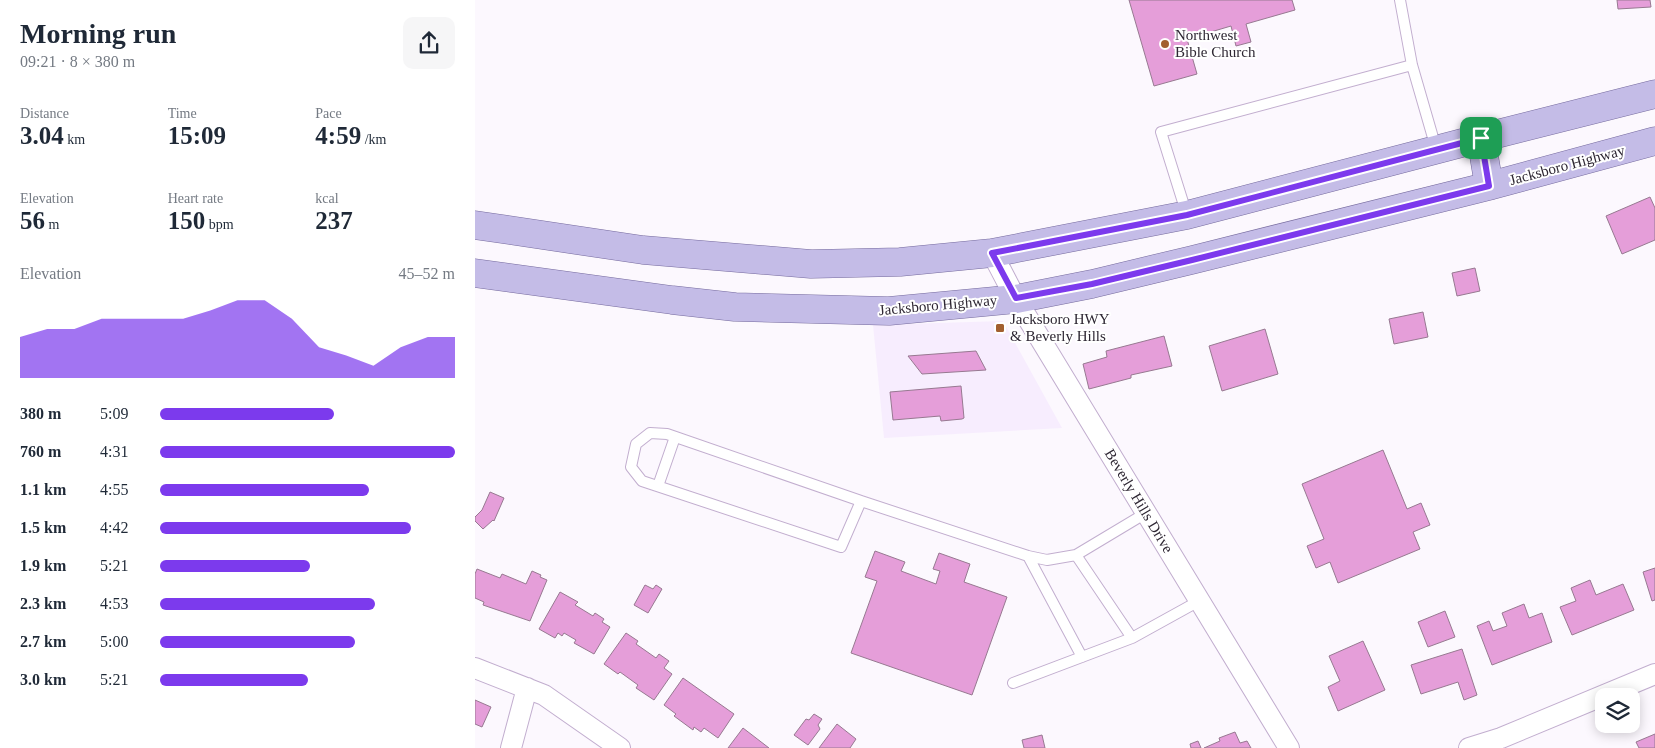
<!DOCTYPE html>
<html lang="en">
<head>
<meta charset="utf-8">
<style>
	body { margin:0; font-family:Georgia,serif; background:#f6f6f7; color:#1f2937; height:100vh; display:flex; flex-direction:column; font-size:19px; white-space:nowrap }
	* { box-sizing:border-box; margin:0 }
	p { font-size:16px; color:#747a83 }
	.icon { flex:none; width:28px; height:28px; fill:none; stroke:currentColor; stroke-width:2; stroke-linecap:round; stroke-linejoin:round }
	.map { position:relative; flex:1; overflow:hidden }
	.details { display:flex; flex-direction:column; background:#fff; width:475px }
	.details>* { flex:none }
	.controls { position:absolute; left:1120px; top:688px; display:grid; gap:10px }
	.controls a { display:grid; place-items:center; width:45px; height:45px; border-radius:10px; background:#fff; box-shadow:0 2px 12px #0003; font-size:25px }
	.pin { position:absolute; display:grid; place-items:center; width:42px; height:42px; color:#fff; margin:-21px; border-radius:10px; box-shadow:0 2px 8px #0006 }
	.round { display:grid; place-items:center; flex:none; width:52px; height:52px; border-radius:10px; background:#f6f6f7 }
	.overview { display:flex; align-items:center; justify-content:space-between; height:85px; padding:0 20px }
	h1 { font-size:28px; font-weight:700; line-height:38px }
	.figures { display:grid; grid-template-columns:repeat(3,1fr); gap:8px; height:85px; padding:5px 20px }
	.figures div { display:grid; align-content:center }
	.figures b { font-size:25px; font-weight:700 }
	.figures small { font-size:14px; font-weight:400 }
	.figures p { font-size:14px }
	.chart { height:140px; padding:10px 20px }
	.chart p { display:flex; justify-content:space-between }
	.chart svg { width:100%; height:90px; margin-top:5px; fill:#7c3aed; opacity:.7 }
	ul { padding:0 20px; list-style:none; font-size:16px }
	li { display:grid; grid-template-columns:80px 60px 1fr; align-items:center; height:38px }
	li i { height:12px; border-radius:6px; background:#7c3aed }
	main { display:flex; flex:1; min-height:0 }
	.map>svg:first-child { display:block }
	.built { fill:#f7edfe }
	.building { fill:#e59ed9; stroke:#977991 }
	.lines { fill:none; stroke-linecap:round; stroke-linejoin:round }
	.service-casing { stroke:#c2aecf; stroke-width:12 }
	.minor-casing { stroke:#c2aecf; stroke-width:22 }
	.primary-casing { stroke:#766b9e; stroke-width:29 }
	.service { stroke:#fff; stroke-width:10 }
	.minor { stroke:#fff; stroke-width:20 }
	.primary { stroke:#c4bce7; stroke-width:28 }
	.route-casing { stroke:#fff; stroke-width:10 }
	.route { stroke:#7c3aed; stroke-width:6 }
	.poi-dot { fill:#a25f2f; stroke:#fff; stroke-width:2 }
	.labels { text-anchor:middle; stroke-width:4; stroke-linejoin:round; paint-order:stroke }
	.poi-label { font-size:15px; fill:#2e2733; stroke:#fff; text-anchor:start }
	.street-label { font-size:15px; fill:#2e2733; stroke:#fff }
</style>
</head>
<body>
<main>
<section class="details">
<div class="overview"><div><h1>Morning run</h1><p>09:21 · 8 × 380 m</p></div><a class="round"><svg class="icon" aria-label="share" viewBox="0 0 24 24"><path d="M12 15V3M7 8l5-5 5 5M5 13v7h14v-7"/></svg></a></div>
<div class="figures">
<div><p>Distance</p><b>3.04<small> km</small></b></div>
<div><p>Time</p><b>15:09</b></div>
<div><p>Pace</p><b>4:59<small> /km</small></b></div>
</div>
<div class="figures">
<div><p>Elevation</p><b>56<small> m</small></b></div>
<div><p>Heart rate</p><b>150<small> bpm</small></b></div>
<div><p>kcal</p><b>237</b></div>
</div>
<div class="chart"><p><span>Elevation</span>45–52 m</p>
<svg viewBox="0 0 160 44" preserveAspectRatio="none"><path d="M0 44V24L10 20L20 20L30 15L40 15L50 15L60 15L70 11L80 6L90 6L100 15L110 29L120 33L130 38L140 29L150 24L160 24V44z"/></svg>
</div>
<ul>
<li><b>380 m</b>5:09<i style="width:59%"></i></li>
<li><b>760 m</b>4:31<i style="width:100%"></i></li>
<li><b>1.1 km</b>4:55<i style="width:71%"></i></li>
<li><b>1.5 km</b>4:42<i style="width:85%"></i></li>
<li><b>1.9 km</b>5:21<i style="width:51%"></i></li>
<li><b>2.3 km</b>4:53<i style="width:73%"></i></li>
<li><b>2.7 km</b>5:00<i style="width:66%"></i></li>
<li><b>3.0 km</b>5:21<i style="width:50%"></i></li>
</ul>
</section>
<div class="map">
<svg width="1180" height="748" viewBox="0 0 1180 748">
	<rect width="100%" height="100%" fill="#fcf8fe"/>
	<path class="built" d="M528 321 587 428 409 438 398 325Z"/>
	<path class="building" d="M654 0H817L820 10 771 24 776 42 761 46 756 26 712 39 722 74 679 86Z
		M1142 0H1175L1176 7 1143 9Z
		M1175 197 1180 208V240L1147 254 1131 216Z
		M1000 268 1005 291 982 296 977 273Z
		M948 312 953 337 919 344 914 319Z
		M790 329 803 374 747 391 734 346Z
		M689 336 697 366 656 375V378L614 389 608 364 632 357 631 351Z
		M501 351 511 370 447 374 433 356Z
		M486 386 489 418 487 419 466 421 465 416 418 420 415 392Z
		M908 450 932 509 946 503 955 525 938 532 945 549 863 583 855 562 841 568 832 546 849 539 827 484Z
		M15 492 29 498 19 521 18 520 8 529 0 521V517L7 510Z
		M400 551 430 562 426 571 461 584 465 571 458 569 464 553 495 564 489 582 532 597 497 695 376 653 402 581 390 577Z
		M1180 568V600L1177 601 1168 572Z
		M2 569 25 578 27 574 51 584 57 571 66 575 65 577 72 580 55 621 8 605 9 602 0 598V574Z
		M1115 580 1121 595 1148 584 1159 610 1097 635 1085 607 1101 601 1096 588Z
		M170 585 178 589 181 585 187 589 173 613 159 605Z
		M85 592 103 602 100 605 118 616 120 613 129 619 127 622 135 627 119 654 99 643 101 640 89 633 87 636 83 633 80 638 64 629Z
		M1049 604 1054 618 1067 613 1077 642 1017 665 1002 626 1014 621 1018 631 1032 626 1027 613Z
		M970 611 980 637 953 647 943 622Z
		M151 633 163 641 161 644 181 658 184 654 194 661 189 668 197 674 179 700 161 688 163 685 145 672 143 674 129 664Z
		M888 641 910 690 863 711 853 687 865 681 854 656Z
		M987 649 1002 695 989 700 983 682 946 694 936 665Z
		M208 678 259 714 243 738 229 728 226 732 219 727 218 730 199 716 201 714 189 705Z
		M0 700 16 707 7 727 0 724Z
		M339 714 347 719 343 725 345 729 333 745 319 735 331 719 334 720Z
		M362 724 381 739 375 748H344Z
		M268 728 294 748H253Z
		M760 732 765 743 772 741 776 748H729L745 741 744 738Z
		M1180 734V748H1164L1161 742Z
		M567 735 570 748H549L547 740Z
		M723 741 726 748H716L715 744Z"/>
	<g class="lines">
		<defs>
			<path id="service" d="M925 0 937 65 961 148
				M712 215 686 132 937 65
				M183 486 200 437
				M386 501 192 434 175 433 161 444 156 467 167 481 366 547 386 501 553 556 572 560 601 555 671 513
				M601 555 657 638 724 601
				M553 556 607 657
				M538 683 657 638"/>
			<path id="minor" d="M517 253 541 299 814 748
				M0 668 69 695 145 748
				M36 748 52 688
				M994 748 1026 738 1180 674"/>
			<path id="primary" d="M1006 138 1014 186
				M0 225 168 250 336 264 425 262 517 253 712 215 1006 138 1180 94
				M0 273 197 300 260 307 414 311 541 299 617 284 717 260 1014 186 1180 141"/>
		</defs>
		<use href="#service" class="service-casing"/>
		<use href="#minor" class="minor-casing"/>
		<use href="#primary" class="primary-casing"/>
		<use href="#service" class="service"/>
		<use href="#minor" class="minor"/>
		<use href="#primary" class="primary"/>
	</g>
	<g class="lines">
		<defs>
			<path id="route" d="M1006 138 1014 186 717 260 617 284 541 298 517 253 712 215Z"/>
		</defs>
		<use href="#route" class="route-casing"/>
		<use href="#route" class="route"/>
	</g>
	<g class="poi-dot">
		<circle cx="690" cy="44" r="5"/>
		<rect x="520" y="323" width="10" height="10" rx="2.5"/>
	</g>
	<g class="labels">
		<g class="poi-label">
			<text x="700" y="40">Northwest<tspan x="700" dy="17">Bible Church</tspan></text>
			<text x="535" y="324">Jacksboro HWY<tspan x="535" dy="17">&amp; Beverly Hills</tspan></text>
		</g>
		<g class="street-label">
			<text transform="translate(1092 165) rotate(-15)" y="5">Jacksboro Highway</text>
			<text transform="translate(463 305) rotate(-5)" y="5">Jacksboro Highway</text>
			<text transform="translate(664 501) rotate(59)" y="5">Beverly Hills Drive</text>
		</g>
	</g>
</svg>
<div class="controls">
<a><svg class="icon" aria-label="layers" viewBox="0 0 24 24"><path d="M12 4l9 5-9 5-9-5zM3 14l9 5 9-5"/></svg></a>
</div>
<div class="pin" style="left:1006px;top:138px;background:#1e9e55"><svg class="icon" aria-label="arrive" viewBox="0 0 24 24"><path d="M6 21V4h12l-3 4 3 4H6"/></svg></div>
</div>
</main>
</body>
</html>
